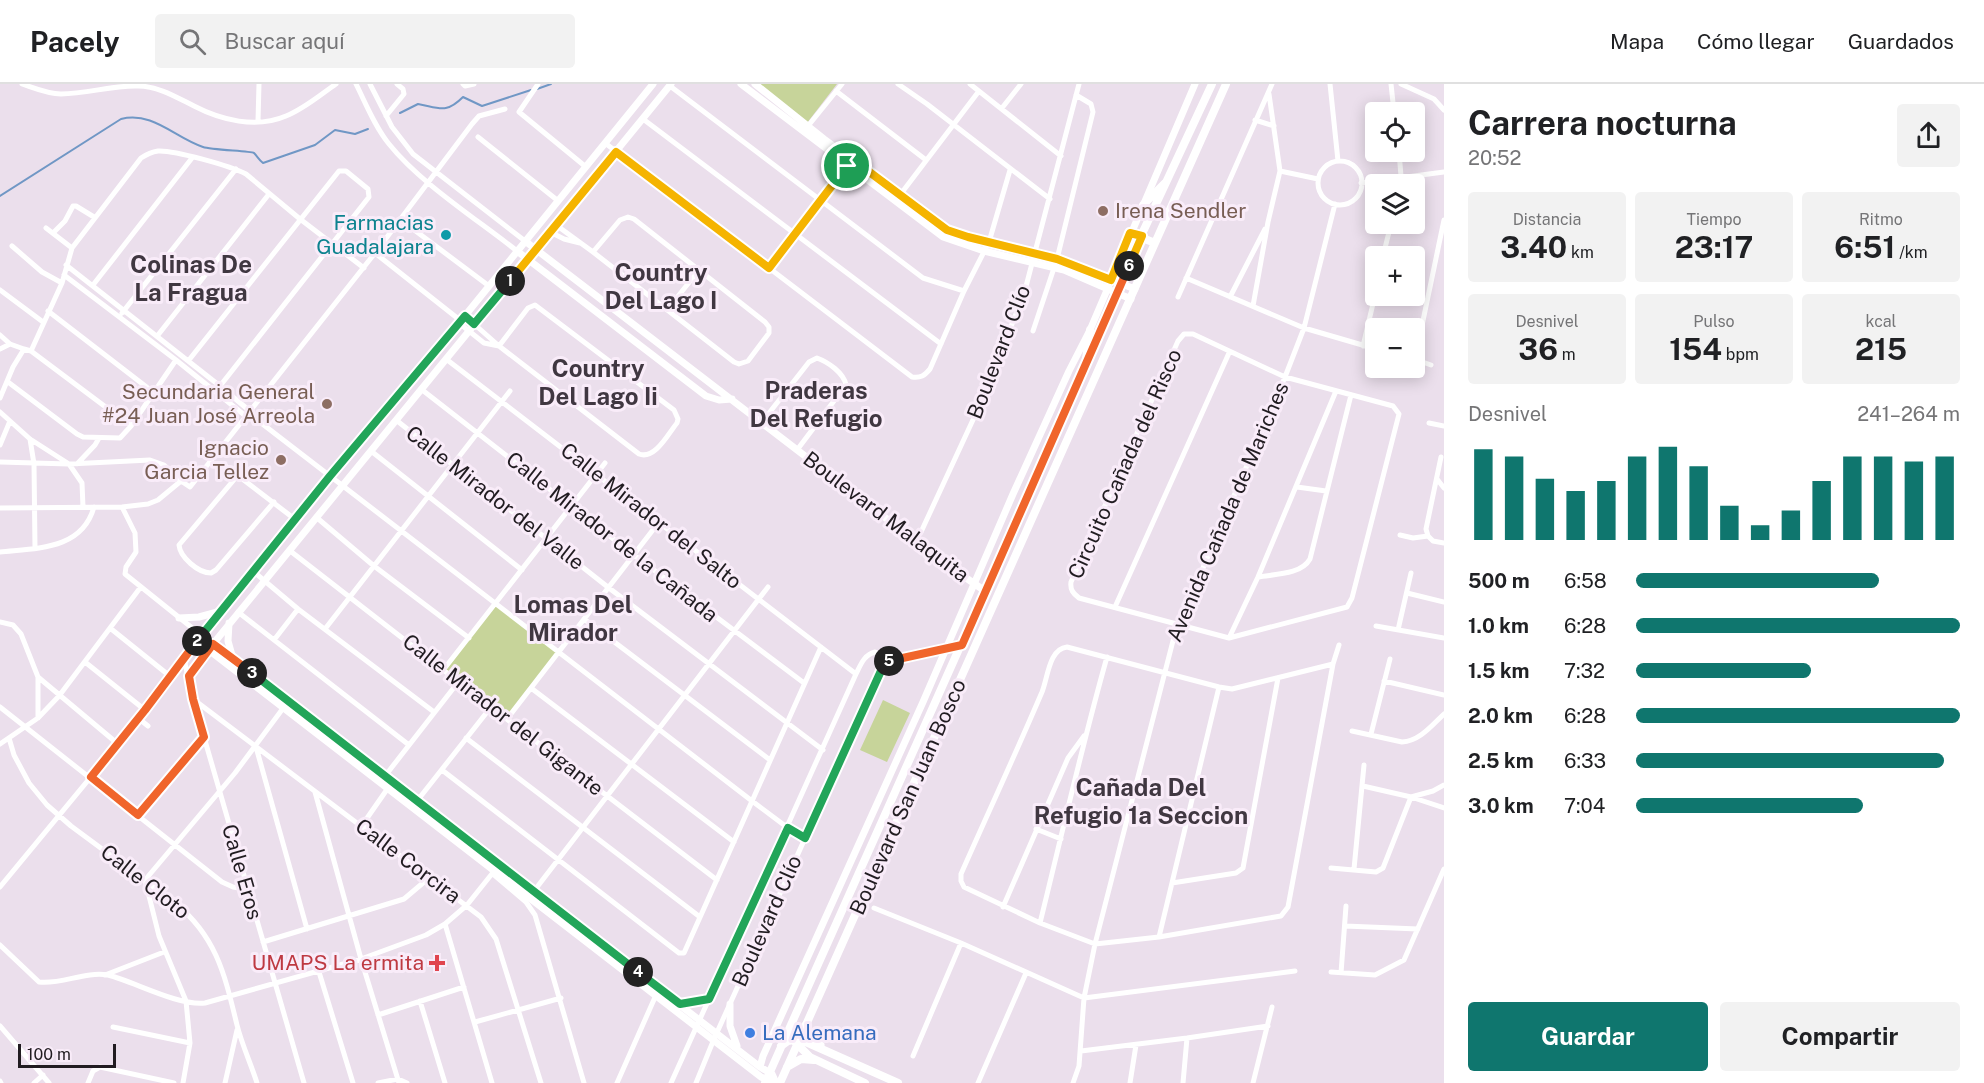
<!DOCTYPE html>
<html lang="es">
<head>
<meta charset="utf-8">
<style>
	body { margin:0; font-family:"Public Sans",sans-serif; background:#f2f2f2; color:#202124; height:100vh; display:flex; flex-direction:column; font-size:22px; white-space:nowrap }
	* { box-sizing:border-box; margin:0 }
	p { font-size:20px; color:#757577 }
	.icon { flex:none; width:33px; height:33px; fill:none; stroke:currentColor; stroke-width:2; stroke-linecap:round; stroke-linejoin:round }
	.map { position:relative; flex:1; overflow:hidden }
	.side { display:flex; flex-direction:column; background:#fff; width:540px }
	.side>* { flex:none }
	.tools { position:absolute; left:1365px; top:18px; display:grid; gap:12px }
	.tools a { display:grid; place-items:center; width:60px; height:60px; border-radius:6px; background:#fff; box-shadow:0 3px 15px #0003; font-size:30px }
	.scale { position:absolute; left:18px; bottom:15px; width:98px; box-sizing:border-box; padding-left:6px; border:3px solid #211c21; border-top:0; font-size:16px; line-height:21px; white-space:nowrap; color:#211c21; -webkit-text-stroke:4px #f9ecf9; paint-order:stroke }
	.pin { position:absolute; display:grid; place-items:center; width:51px; height:51px; color:#fff; margin:-26px; border:3px solid #fff; border-radius:50%; box-shadow:0 2px 6px #0007 }
	.km { position:absolute; width:30px; height:30px; margin:-15px; border-radius:50%; background:#222; color:#fff; font-size:16px; line-height:30px; text-align:center }
	.round { display:grid; place-items:center; flex:none; width:63px; height:63px; border-radius:6px; background:#f2f2f2 }
	.summary { display:flex; align-items:center; justify-content:space-between; height:102px; padding:0 24px }
	h1 { font-size:33px; font-weight:700; line-height:45px }
	.figures { display:grid; grid-template-columns:repeat(3,1fr); gap:9px; height:102px; padding:6px 24px }
	.figures div { display:grid; align-content:center; border-radius:6px; background:#f2f2f2; text-align:center }
	.figures b { font-size:30px; font-weight:700 }
	.figures small { font-size:16px; font-weight:400 }
	.figures p { font-size:16px }
	.chart { height:168px; padding:12px 24px }
	.chart p { display:flex; justify-content:space-between }
	.chart svg { width:100%; height:108px; margin-top:6px; stroke:#0f766e; stroke-width:6 }
	.action { display:flex; gap:12px; margin-top:auto; padding:12px 24px }
	.action a { flex:1; height:69px; border-radius:6px; background:#0f766e; color:#fff; font-size:24px; font-weight:700; line-height:69px; text-align:center }
	.action a+a { background:#f2f2f2; color:#202124 }
	ul { padding:0 24px; list-style:none; font-size:20px }
	li { display:grid; grid-template-columns:96px 72px 1fr; align-items:center; height:45px }
	li i { height:15px; border-radius:8px; background:#0f766e }
	header { display:flex; align-items:center; gap:36px; box-sizing:border-box; height:84px; padding:0 30px; background:#fff; border-bottom:2px solid #e0e0e0 }
	header strong { font-size:28px }
	nav { display:flex; gap:33px; margin-inline-start:auto; font-size:21px }
	.search { width:420px; height:54px; background:#f2f2f2; display:flex; align-items:center; gap:15px; box-sizing:border-box; padding:0 21px; border-radius:6px; color:#757577; font-size:22px }
	main { display:flex; flex:1; min-height:0 }
	.map>svg:first-child { display:block }
	.green { fill:#c7d49a }
	.lines { fill:none; stroke-linecap:round; stroke-linejoin:round }
	.stream { stroke:#7097c5; stroke-width:2 }
	.street { stroke:#fff; stroke-width:5 }
	.secondary { stroke:#fff; stroke-width:7 }
	.primary { stroke:#fff; stroke-width:8 }
	.split-1-casing { stroke:#fff; stroke-width:12 }
	.split-2-casing { stroke:#fff; stroke-width:12 }
	.split-3-casing { stroke:#fff; stroke-width:12 }
	.split-4-casing { stroke:#fff; stroke-width:12 }
	.split-5-casing { stroke:#fff; stroke-width:12 }
	.split-6-casing { stroke:#fff; stroke-width:12 }
	.split-7-casing { stroke:#fff; stroke-width:12 }
	.split-1 { stroke:#f5b400; stroke-width:8 }
	.split-2 { stroke:#22a559; stroke-width:8 }
	.split-3 { stroke:#f0652b; stroke-width:8 }
	.split-4 { stroke:#22a559; stroke-width:8 }
	.split-5 { stroke:#22a559; stroke-width:8 }
	.split-6 { stroke:#f0652b; stroke-width:8 }
	.split-7 { stroke:#f5b400; stroke-width:8 }
	.education-dot { fill:#8d6e63; stroke:#f9ecf9; stroke-width:2 }
	.culture-dot { fill:#0f9aa8; stroke:#f9ecf9; stroke-width:2 }
	.health-dot { fill:#e0444e; stroke:#f9ecf9; stroke-width:2 }
	.shop-dot { fill:#3f7fe0; stroke:#f9ecf9; stroke-width:2 }
	.labels { text-anchor:middle; stroke-width:6; stroke-linejoin:round; paint-order:stroke }
	.education-label { font-size:21px; fill:#785e54; stroke:#f9ecf9; text-anchor:end }
	.culture-label { font-size:21px; fill:#0d838f; stroke:#f9ecf9; text-anchor:end }
	.street-label { font-size:21px; fill:#211c21; stroke:#f9ecf9 }
	.health-label { font-size:21px; fill:#be3a42; stroke:#f9ecf9; text-anchor:end }
	.shop-label { font-size:21px; fill:#366cbe; stroke:#f9ecf9; text-anchor:start }
	.quarter-label { font-size:24px; font-weight:bold; fill:#403741; stroke:#f9ecf9 }
</style>
</head>
<body>
<header>
<strong>Pacely</strong>
<div class="search"><svg class="icon" aria-label="search" viewBox="0 0 24 24"><circle cx="10" cy="10" r="6"/><path d="M15 15l6 6"/></svg>Buscar aquí</div>
<nav><a>Mapa</a><a>Cómo llegar</a><a>Guardados</a></nav>
</header>
<main>
<div class="map">
<svg width="1444" height="999" viewBox="0 0 1444 999">
	<rect width="100%" height="100%" fill="#ebdfec"/>
	<path class="green" d="M758 0H837L807 39Z
		M496 520 560 567 508 636 444 587Z
		M883 616 910 629 887 678 860 666Z"/>
	<g class="lines">
		<path class="stream" d="M537 5 551 0
			M400 29 418 20C440 24 446 30 463 13L482 22 531 6
			M0 112 121 35C153 27 175 54 203 63 212 66 250 67 254 69 257 72 259 76 263 79L315 61 335 46 355 50 368 45"/>
		<path class="street" d="M22 0C34 4 48 10 61 10 87 10 113 1 138 2 158 2 176 13 194 22 221 36 256 45 286 32 304 25 320 11 336 0
			M356 0C366 20 375 43 389 60 420 99 478 136 517 167
			M370 0 392 43 413 70 525 157
			M463 0 465 2 474 0
			M538 0 519 28 586 83
			M898 0 927 20 1050 115
			M970 0 1061 72
			M1330 0 1338 77
			M1391 0 1394 28
			M1401 0 1434 15 1444 26
			M670 2 923 194 964 207
			M836 7 926 76
			M1002 24 1021 0
			M386 32 404 10 403 5 397 0
			M643 35 941 260
			M1255 36 1274 42
			M258 37 259 0
			M808 42 842 0
			M478 53 557 116
			M605 59 912 293C921 294 924 292 930 285L964 207 989 158 1010 86
			M1399 68 1401 92 1399 100
			M1318 99a22 22 0 1 1 44 0a22 22 0 1 1-44 0Z
			M1280 87 1318 95
			M1361 99 1444 88
			M900 111 979 7
			M401 136 489 202
			M556 141 593 168 734 278 739 280 748 277 769 249V243L765 238 634 135 628 133 620 136 593 168
			M46 144 72 164
			M54 148 65 137 73 122H76L94 133
			M550 148 564 155 580 159
			M12 162 42 188 62 199
			M375 169 461 237
			M1383 172 1391 140
			M66 181 220 302 251 328 256 335 752 717 788 744 805 754
			M769 184 849 79
			M64 191 176 276 248 334
			M1186 194 1304 244 1376 265
			M93 201 192 74
			M0 206 43 238
			M1178 213 1272 0
			M1230 213 1265 145
			M1253 222 1268 138 1280 87 1269 10
			M667 226 699 186
			M48 227 153 308
			M122 229 236 85
			M465 232 499 262 639 370C655 376 668 350 677 339L678 335 674 326 535 221 528 224 499 262
			M459 239 484 259 499 262
			M1033 247 1057 175 1093 28 1091 20 1076 11
			M1184 250H1193L1285 293 1393 322 1399 330 1352 514 1347 523 1229 554 1079 514C1073 509 1070 506 1071 498L1178 257Z
			M0 251 10 260 24 265
			M158 251 269 110
			M1363 262 1376 207
			M0 265 10 260
			M31 267 131 342
			M446 275 856 590
			M1414 275 1431 281
			M1415 275 1444 136
			M189 276 339 87H346L368 105 369 113 220 302
			M8 298 77 350 83 353 120 354 131 342 176 276
			M421 305 634 471 804 599
			M0 314 13 283 24 265 31 267 62 199 72 164 141 74C147 70 151 68 158 67 174 66 231 82 246 90L300 135 364 184
			M0 328 30 355 69 380 82 399 83 423
			M396 336 609 504 823 666
			M762 338 809 278 817 274C828 278 844 289 846 301L797 366
			M1429 339 1444 342
			M30 355 34 380 35 464
			M0 361 10 337
			M371 367 522 486
			M0 378 69 380 150 376 164 381 181 397 190 403 375 169 472 40 479 32 505 25
			M77 380 95 361 99 354
			M224 381 296 436
			M238 391 179 461C180 473 198 489 211 489L216 486 274 418
			M1437 395 1444 404
			M1297 403 1326 407
			M0 424 122 423 148 420 158 416 181 397
			M316 433 374 482 469 554
			M921 448 978 325 1024 210 1079 0
			M1400 451 1413 454 1428 452 1433 457 1444 459
			M1428 452 1426 445 1441 373
			M289 466 491 623 717 796
			M0 468C37 464 82 466 94 423
			M254 488 298 525 434 628
			M1258 493C1274 490 1301 491 1310 475L1351 311
			M1407 509 1444 518
			M1115 523 1229 269
			M238 528 409 661
			M584 535 770 676
			M0 538 13 541 21 550 38 593V634
			M1376 542 1444 554
			M110 544 171 593
			M325 545 510 307
			M1398 546 1411 489
			M1229 554 1258 493 1336 307
			M274 556 298 525
			M184 575 193 615 304 999
			M85 578 145 626
			M885 578 961 561
			M1333 580 1232 605 1219 603 1067 563C1049 565 1048 593 1042 608 1016 669 988 729 961 790V797L964 803 1040 839 1095 860 1159 853 1281 832 1288 823 1333 580 1339 561
			M444 585 605 379
			M188 592 209 565
			M38 593 118 660
			M1384 597 1444 611
			M531 604 734 758
			M193 615 481 833 496 855 541 999
			M0 623 222 798 233 803 246 805
			M138 634 148 642
			M507 635 659 438
			M1352 647 1402 658C1420 657 1432 641 1444 630
			M1371 650 1390 575
			M9 654 14 671 29 699 47 721 71 742 175 819C217 853 225 892 237 941 242 961 251 980 257 999
			M466 654 700 833
			M0 660 38 634 59 612 140 504
			M256 663 307 845
			M442 686 679 869H684L821 563
			M385 692 459 597
			M1363 702 1411 713 1444 724
			M315 708 361 875 399 999
			M417 717 491 623
			M138 731 204 653
			M364 743 365 737 388 704
			M1036 745 1061 755
			M1331 784 1376 788 1383 784 1411 713 1433 707 1444 701
			M1354 785 1364 681
			M493 790 526 818 535 831 584 999
			M1172 799 1236 789 1243 784 1278 594
			M0 803 118 660 201 551 125 490 126 483 136 468 135 449 122 423
			M534 807 768 503
			M1003 823 1068 674 1084 652
			M874 824 961 859 1084 914 1295 887
			M1040 839C1062 750 1082 661 1107 573
			M445 840 492 999
			M1345 842 1418 845
			M1159 853 1219 603
			M263 858 404 815 430 793
			M0 861 39 898C61 901 85 887 108 891 135 898 178 922 205 919L361 875 426 851 445 840 467 821 495 786
			M319 888 353 999
			M1331 888 1375 891 1404 876 1444 785
			M1341 889 1346 822
			M105 891 164 868
			M420 917 445 999
			M378 931 464 903
			M475 938 561 914
			M0 942 49 999
			M113 943 190 959
			M1081 967 1187 954 1268 942
			M913 972 961 859
			M0 997 1 999
			M34 999 43 991
			M88 999 93 987 100 983 174 999
			M183 999 190 959 186 917 159 852 145 796 235 689 284 623
			M225 999 237 946
			M378 999 398 995 407 999
			M617 999 656 911
			M671 999 856 590C861 580 864 571 875 568L881 571 885 578
			M696 999 714 955 885 578
			M978 999 1026 889
			M1073 999 1079 982 1084 914 1095 860 1175 549 1285 293 1304 244 1335 120
			M1130 999 1136 961
			M1183 999 1187 954
			M1253 999 1272 923"/>
		<path class="secondary" d="M653 0 412 297 330 392 201 551 760 983 772 990 776 999
			M741 0 943 153 984 167 1064 186 1131 215
			M755 0 824 55 947 146 967 153 1057 175 1135 205
			M525 157 943 478 985 507
			M517 167 706 312 719 316 732 315
			M179 534 199 533 221 527
			M229 539 228 557 233 575
			M197 557 761 993 770 997
			M213 560 671 0
			M680 920 709 915
			M730 920V942L737 962
			M805 941 811 955 821 961
			M760 983 763 972 923 618 1013 410 1069 287 1090 246 1195 0"/>
		<path class="primary" d="M1143 121 1165 99
			M1130 149 1155 159
			M1086 275 1090 246
			M794 957 810 973 865 999
			M781 962 788 957 799 955 898 999
			M787 983 801 975 814 976
			M765 999 1085 283 1141 152 1212 0
			M780 999 1226 0"/>
	</g>
	<g class="lines">
		<defs>
			<path id="split-1" d="M510 197 616 68 769 184 847 82"/>
			<path id="split-2" d="M197 557 330 392 465 232 474 240 510 197"/>
			<path id="split-3" d="M197 557 145 626 91 693 138 731 204 653 193 615 189 592 213 560 252 589"/>
			<path id="split-4" d="M252 589 638 888"/>
			<path id="split-5" d="M638 888 680 920 709 915 788 744 805 754 885 578 889 577"/>
			<path id="split-6" d="M889 577 962 561 1129 182"/>
			<path id="split-7" d="M847 82 852 75 947 146 968 153 1057 175 1111 196 1130 149 1142 152 1129 182"/>
		</defs>
		<use href="#split-1" class="split-1-casing"/>
		<use href="#split-2" class="split-2-casing"/>
		<use href="#split-3" class="split-3-casing"/>
		<use href="#split-4" class="split-4-casing"/>
		<use href="#split-5" class="split-5-casing"/>
		<use href="#split-6" class="split-6-casing"/>
		<use href="#split-7" class="split-7-casing"/>
		<use href="#split-1" class="split-1"/>
		<use href="#split-2" class="split-2"/>
		<use href="#split-3" class="split-3"/>
		<use href="#split-4" class="split-4"/>
		<use href="#split-5" class="split-5"/>
		<use href="#split-6" class="split-6"/>
		<use href="#split-7" class="split-7"/>
	</g>
	<g class="education-dot">
		<circle cx="1103" cy="127" r="6"/>
		<circle cx="327" cy="320" r="6"/>
		<circle cx="281" cy="376" r="6"/>
	</g>
	<circle class="culture-dot" cx="446" cy="151" r="6"/>
	<path class="health-dot" d="M434 870h6v6h6v6h-6v6h-6v-6h-6v-6h6z"/>
	<circle class="shop-dot" cx="750" cy="949" r="6"/>
	<g class="labels">
		<g class="education-label">
			<text x="1115" y="134" text-anchor="start">Irena Sendler</text>
			<text x="315" y="315">Secundaria General<tspan x="315" dy="24">#24 Juan José Arreola</tspan></text>
			<text x="269" y="371">Ignacio<tspan x="269" dy="24">Garcia Tellez</tspan></text>
		</g>
		<g class="culture-label">
			<text x="434" y="146">Farmacias<tspan x="434" dy="24">Guadalajara</tspan></text>
		</g>
		<g class="street-label">
			<text transform="translate(999 268) rotate(-69)" y="7">Boulevard Clío</text>
			<text transform="translate(1125 380) rotate(-66)" y="7">Circuito Cañada del Risco</text>
			<text transform="translate(495 414) rotate(38)" y="7">Calle Mirador del Valle</text>
			<text transform="translate(1228 428) rotate(-67)" y="7">Avenida Cañada de Mariches</text>
			<text transform="translate(651 432) rotate(38)" y="7">Calle Mirador del Salto</text>
			<text transform="translate(886 433) rotate(37)" y="7">Boulevard Malaquita</text>
			<text transform="translate(612 453) rotate(38)" y="7">Calle Mirador de la Cañada</text>
			<text transform="translate(503 631) rotate(38)" y="7">Calle Mirador del Gigante</text>
			<text transform="translate(908 713) rotate(-66)" y="7">Boulevard San Juan Bosco</text>
			<text transform="translate(408 777) rotate(37)" y="7">Calle Corcira</text>
			<text transform="translate(242 788) rotate(74)" y="7">Calle Eros</text>
			<text transform="translate(145 798) rotate(38)" y="7">Calle Cloto</text>
			<text transform="translate(767 837) rotate(-66)" y="7">Boulevard Clío</text>
		</g>
		<g class="health-label">
			<text x="424" y="886">UMAPS La ermita</text>
		</g>
		<g class="shop-label">
			<text x="762" y="956">La Alemana</text>
		</g>
		<g class="quarter-label">
			<text x="191" y="189">Colinas De<tspan x="191" dy="28">La Fragua</tspan></text>
			<text x="661" y="197">Country<tspan x="661" dy="28">Del Lago I</tspan></text>
			<text x="598" y="293">Country<tspan x="598" dy="28">Del Lago Ii</tspan></text>
			<text x="816" y="315">Praderas<tspan x="816" dy="28">Del Refugio</tspan></text>
			<text x="573" y="529">Lomas Del<tspan x="573" dy="28">Mirador</tspan></text>
			<text x="1141" y="712">Cañada Del<tspan x="1141" dy="28">Refugio 1a Seccion</tspan></text>
		</g>
	</g>
</svg>
<div class="tools">
<a><svg class="icon" aria-label="locate" viewBox="0 0 24 24"><circle cx="12" cy="12" r="6"/><path d="M12 2v4M12 18v4M2 12h4M18 12h4"/></svg></a>
<a><svg class="icon" aria-label="layers" viewBox="0 0 24 24"><path d="M12 4l9 5-9 5-9-5zM3 14l9 5 9-5"/></svg></a>
<a>+</a>
<a>−</a>
</div>
<div class="scale">100 m</div>
<div class="pin" style="left:847px;top:82px;background:#1e9e55"><svg class="icon" aria-label="arrive" viewBox="0 0 24 24"><path d="M6 21V4h12l-3 4 3 4H6"/></svg></div>
<b class="km" style="left:510px;top:197px">1</b>
<b class="km" style="left:197px;top:557px">2</b>
<b class="km" style="left:252px;top:589px">3</b>
<b class="km" style="left:638px;top:888px">4</b>
<b class="km" style="left:889px;top:577px">5</b>
<b class="km" style="left:1129px;top:182px">6</b>
</div>
<section class="side">
<div class="summary"><div><h1>Carrera nocturna</h1><p>20:52</p></div><a class="round"><svg class="icon" aria-label="share" viewBox="0 0 24 24"><path d="M12 15V3M7 8l5-5 5 5M5 13v7h14v-7"/></svg></a></div>
<div class="figures">
<div><p>Distancia</p><b>3.40<small> km</small></b></div>
<div><p>Tiempo</p><b>23:17</b></div>
<div><p>Ritmo</p><b>6:51<small> /km</small></b></div>
</div>
<div class="figures">
<div><p>Desnivel</p><b>36<small> m</small></b></div>
<div><p>Pulso</p><b>154<small> bpm</small></b></div>
<div><p>kcal</p><b>215</b></div>
</div>
<div class="chart"><p><span>Desnivel</span>241–264 m</p>
<svg viewBox="0 0 160 44" preserveAspectRatio="none"><path d="M5 44V7M15 44V10M25 44V19M35 44V24M45 44V20M55 44V10M65 44V6M75 44V14M85 44V30M95 44V38M105 44V32M115 44V20M125 44V10M135 44V10M145 44V12M155 44V10"/></svg>
</div>
<ul>
<li><b>500 m</b>6:58<i style="width:75%"></i></li>
<li><b>1.0 km</b>6:28<i style="width:100%"></i></li>
<li><b>1.5 km</b>7:32<i style="width:54%"></i></li>
<li><b>2.0 km</b>6:28<i style="width:100%"></i></li>
<li><b>2.5 km</b>6:33<i style="width:95%"></i></li>
<li><b>3.0 km</b>7:04<i style="width:70%"></i></li>
</ul>
<div class="action"><a>Guardar</a><a>Compartir</a></div>
</section>
</main>
</body>
</html>
